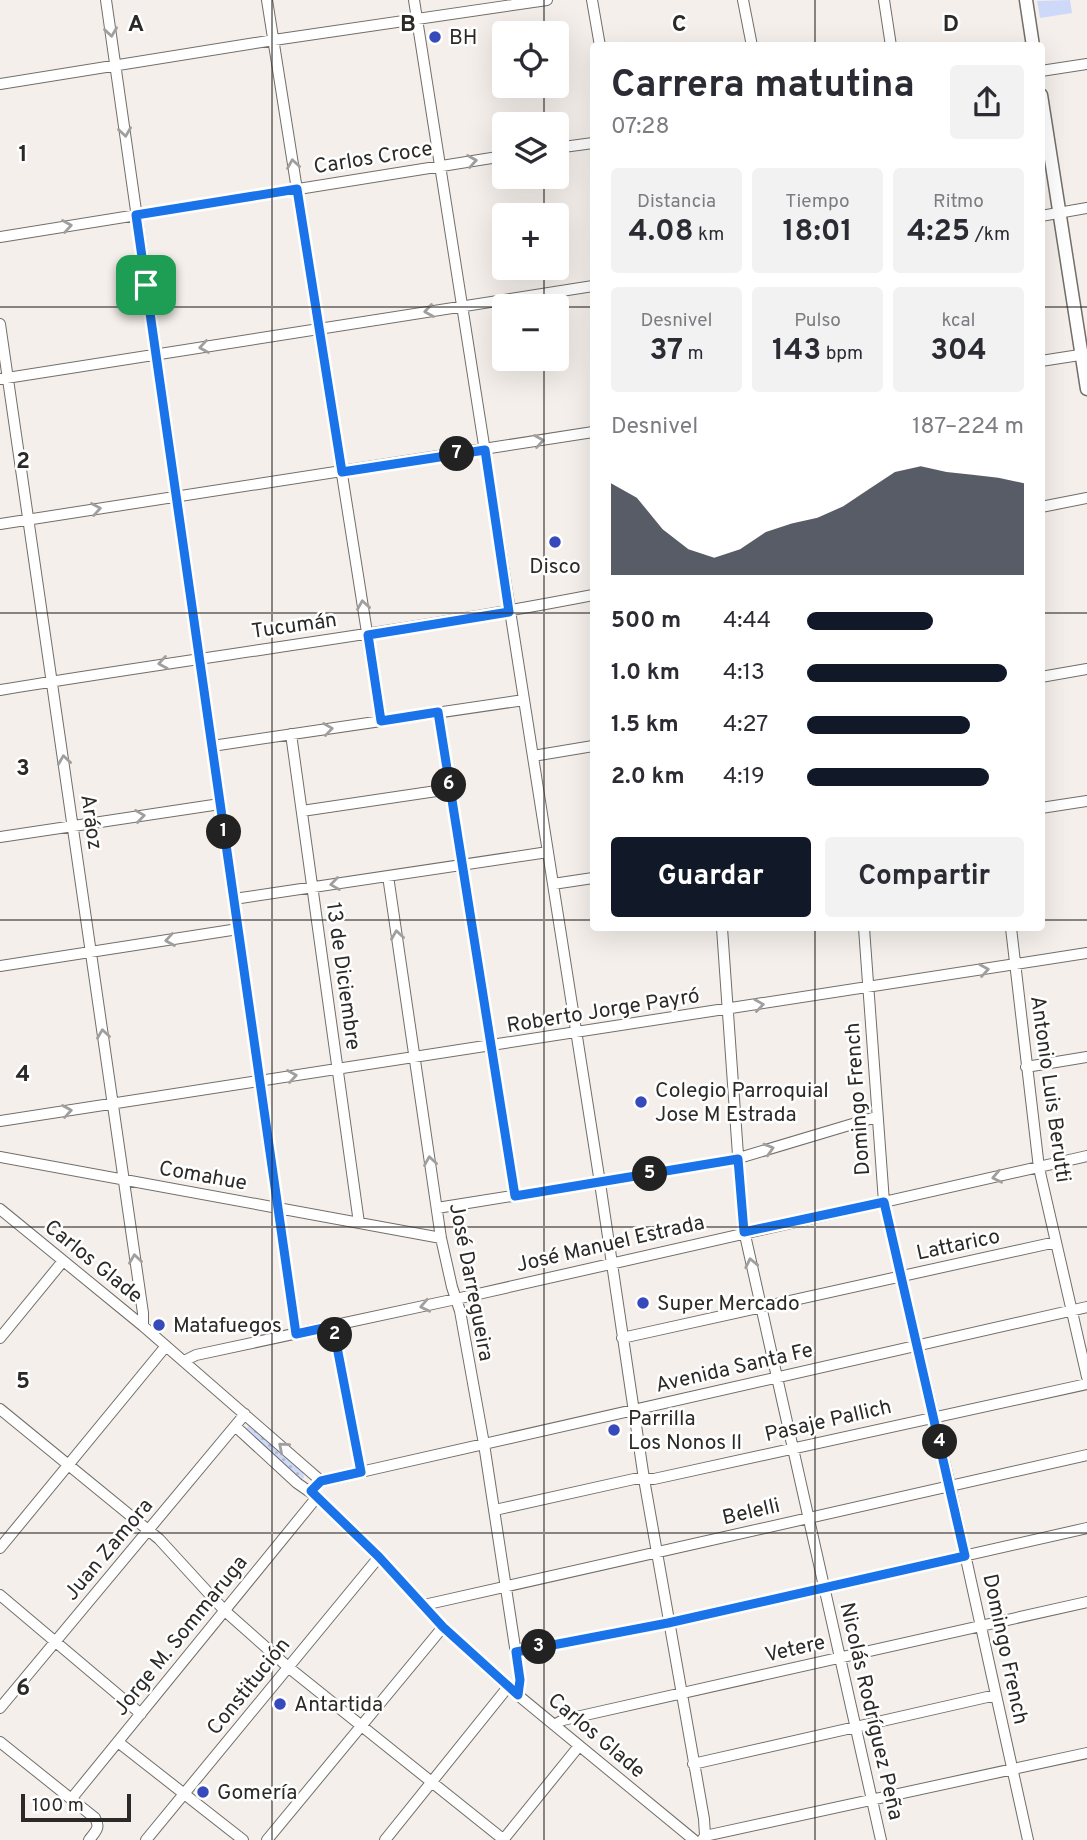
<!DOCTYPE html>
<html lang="es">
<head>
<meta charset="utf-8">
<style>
	body { margin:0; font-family:Overpass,sans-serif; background:#f2f2f3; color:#2b2b33; height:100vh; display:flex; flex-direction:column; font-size:26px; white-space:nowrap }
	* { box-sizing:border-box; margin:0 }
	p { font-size:23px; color:#7c7c81 }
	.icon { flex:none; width:38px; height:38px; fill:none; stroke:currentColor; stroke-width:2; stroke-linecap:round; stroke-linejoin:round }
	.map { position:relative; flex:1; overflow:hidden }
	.details { position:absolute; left:590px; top:42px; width:455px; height:889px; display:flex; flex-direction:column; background:#fff; border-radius:7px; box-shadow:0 7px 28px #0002 }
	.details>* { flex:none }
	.tools { position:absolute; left:492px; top:21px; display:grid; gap:14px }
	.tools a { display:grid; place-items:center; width:77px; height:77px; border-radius:7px; background:#fff; box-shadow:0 7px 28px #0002; font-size:35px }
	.scale { position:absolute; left:21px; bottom:18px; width:110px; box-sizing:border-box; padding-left:7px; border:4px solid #2c2a28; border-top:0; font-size:19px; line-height:24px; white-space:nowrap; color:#2c2a28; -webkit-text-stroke:5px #fff; paint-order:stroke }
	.pin { position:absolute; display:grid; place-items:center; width:60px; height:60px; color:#fff; margin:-30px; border-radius:14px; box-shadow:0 4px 10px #0006 }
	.km { position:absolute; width:35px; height:35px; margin:-18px; border-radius:50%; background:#222; color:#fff; font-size:19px; line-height:35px; text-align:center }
	.round { display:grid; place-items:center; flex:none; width:74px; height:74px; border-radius:7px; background:#f2f2f3 }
	.headline { display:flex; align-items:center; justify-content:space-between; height:119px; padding:0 21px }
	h1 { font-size:38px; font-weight:700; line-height:52px }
	.stats { display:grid; grid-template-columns:repeat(3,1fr); gap:10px; height:119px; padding:7px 21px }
	.stats div { display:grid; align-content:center; border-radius:7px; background:#f2f2f3; text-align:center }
	.stats b { font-size:30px; font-weight:700 }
	.stats small { font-size:19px; font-weight:400 }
	.stats p { font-size:19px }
	.chart { height:196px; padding:14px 21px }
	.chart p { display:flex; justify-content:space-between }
	.chart svg { width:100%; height:126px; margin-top:7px; fill:#111827; opacity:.7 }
	.action { display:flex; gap:14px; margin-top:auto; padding:14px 21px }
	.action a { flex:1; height:80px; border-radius:7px; background:#111827; color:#fff; font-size:28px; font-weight:700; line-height:80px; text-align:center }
	.action a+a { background:#f2f2f3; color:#2b2b33 }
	ul { padding:0 21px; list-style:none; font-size:23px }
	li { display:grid; grid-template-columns:112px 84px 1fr; align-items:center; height:52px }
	li i { height:18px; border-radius:9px; background:#111827 }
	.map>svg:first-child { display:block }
	.grass { fill:#ced9fa }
	.park { fill:url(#park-dots) }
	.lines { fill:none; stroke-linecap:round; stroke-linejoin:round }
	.minor-casing { stroke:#726e69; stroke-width:12 }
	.major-casing { stroke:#726e69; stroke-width:15 }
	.minor { stroke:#fff; stroke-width:10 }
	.major { stroke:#fff; stroke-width:12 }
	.oneway { stroke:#a09f9e }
	.route-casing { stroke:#fff; stroke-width:14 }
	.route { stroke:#1a73e8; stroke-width:9 }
	.grid { fill:none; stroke:#2c2a28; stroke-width:2; stroke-opacity:0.55 }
	.poi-dot { fill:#374abc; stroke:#fff; stroke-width:2.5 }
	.labels { text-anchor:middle; stroke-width:5; stroke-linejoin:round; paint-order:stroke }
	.poi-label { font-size:21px; fill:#2c2a28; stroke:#fff; text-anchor:start }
	.street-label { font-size:21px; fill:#2c2a28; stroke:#fff }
	.grid-label { font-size:23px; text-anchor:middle; font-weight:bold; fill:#2c2a28; stroke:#fff; stroke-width:5; stroke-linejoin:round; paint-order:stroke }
</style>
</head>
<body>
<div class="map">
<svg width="1087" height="1840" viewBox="0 0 1087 1840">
	<defs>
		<pattern id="park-dots" width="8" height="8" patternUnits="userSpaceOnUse" patternTransform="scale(1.75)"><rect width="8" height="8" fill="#ced9fa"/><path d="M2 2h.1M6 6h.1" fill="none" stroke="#b1bad6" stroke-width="1.8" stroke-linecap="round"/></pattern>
	</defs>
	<rect width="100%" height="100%" fill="#f4efea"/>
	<path class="grass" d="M1070 0 1072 13 1040 18 1037 1Z"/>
	<path class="park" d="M248 1426 253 1427 303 1470 304 1478 300 1480 245 1432Z"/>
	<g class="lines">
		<defs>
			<path id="minor" d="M106 0 296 1334
				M267 0 381 721
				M414 0 600 1183 644 1479 704 1819 705 1836 702 1840
				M592 0 600 46
				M743 0 752 46
				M884 0 891 46
				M1041 71 1087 64
				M0 84 274 40 547 0
				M556 148 593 143
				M1041 216 1087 208
				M0 237 504 156
				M0 324 143 1313V1326
				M1041 361 1086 354
				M0 379 593 286
				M1041 507 1087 498
				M0 524 593 432
				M1041 677 1087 669
				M0 690C198 657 397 633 593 595
				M438 712 515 1196
				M291 734 359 1223
				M212 746 524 700
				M533 756 593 746
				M1041 808 1087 801
				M302 811 450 789
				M0 837 220 804
				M388 876 441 1238 452 1287 460 1311 484 1444 520 1680 518 1695
				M553 884 593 878
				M234 899 548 852
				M722 928 743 1226 881 1840
				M864 928 884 1202 950 1486 1028 1840
				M1011 928 1039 1168 1087 1377
				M0 966 238 929
				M1026 1067 1087 1057
				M0 1121 1087 953
				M0 1157 441 1238
				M437 1208 729 1161 876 1117
				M0 1209 143 1326 321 1481
				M333 1326 361 1472
				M0 1338 63 1261
				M622 1338 1056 1242
				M184 1361 196 1355 456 1299 1087 1156
				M0 1409 159 1539 225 1611 288 1667 504 1840
				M235 1426 297 1483 317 1497 379 1557 443 1627 508 1687 694 1840
				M311 1491 321 1481 1087 1307
				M495 1510 634 1479H654L1087 1384
				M0 1548 166 1346
				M0 1595 141 1714
				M424 1605 1087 1455
				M516 1652 668 1623 1087 1528
				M0 1708 245 1414
				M554 1725 563 1720 1087 1602
				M0 1742 95 1818C101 1828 95 1832 89 1840
				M118 1742 243 1840
				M693 1764 996 1695
				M72 1798 317 1497
				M705 1836 1087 1753
				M146 1840 379 1557
				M267 1840 443 1627
				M385 1840 508 1687
				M503 1840 579 1746"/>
			<path id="major" d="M1026 0 1033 46
				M1041 95 1087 389"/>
		</defs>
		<use href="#minor" class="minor-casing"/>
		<use href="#major" class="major-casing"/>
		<use href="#minor" class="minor"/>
		<use href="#major" class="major"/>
	</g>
	<defs><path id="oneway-chevron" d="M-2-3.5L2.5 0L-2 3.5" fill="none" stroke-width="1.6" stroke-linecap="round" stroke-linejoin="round" transform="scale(1.75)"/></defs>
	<g class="oneway">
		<use href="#oneway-chevron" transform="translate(111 32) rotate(82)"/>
		<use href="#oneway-chevron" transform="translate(125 132) rotate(82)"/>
		<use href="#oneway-chevron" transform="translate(472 161) rotate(-9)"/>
		<use href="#oneway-chevron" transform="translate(293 164) rotate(-99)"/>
		<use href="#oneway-chevron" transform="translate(67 226) rotate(-9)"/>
		<use href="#oneway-chevron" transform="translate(429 311) rotate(171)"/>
		<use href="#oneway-chevron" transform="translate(204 347) rotate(171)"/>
		<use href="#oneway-chevron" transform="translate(539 441) rotate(-9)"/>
		<use href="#oneway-chevron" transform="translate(96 509) rotate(-9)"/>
		<use href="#oneway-chevron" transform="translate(363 605) rotate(-99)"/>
		<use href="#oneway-chevron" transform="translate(163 663) rotate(171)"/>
		<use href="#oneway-chevron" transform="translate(328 729) rotate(-8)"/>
		<use href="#oneway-chevron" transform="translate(64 760) rotate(-98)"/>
		<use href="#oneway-chevron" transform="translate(140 816) rotate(-8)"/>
		<use href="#oneway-chevron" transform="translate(335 884) rotate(172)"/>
		<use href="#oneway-chevron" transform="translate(397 935) rotate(-98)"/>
		<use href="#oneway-chevron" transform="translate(170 940) rotate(171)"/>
		<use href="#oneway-chevron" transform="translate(984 970) rotate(-9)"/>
		<use href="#oneway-chevron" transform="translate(759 1005) rotate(-8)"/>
		<use href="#oneway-chevron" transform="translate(103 1034) rotate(-98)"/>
		<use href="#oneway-chevron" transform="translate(292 1076) rotate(-9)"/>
		<use href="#oneway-chevron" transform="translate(67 1111) rotate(-9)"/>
		<use href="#oneway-chevron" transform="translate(769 1149) rotate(-17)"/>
		<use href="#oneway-chevron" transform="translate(430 1161) rotate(-99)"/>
		<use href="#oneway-chevron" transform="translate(997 1177) rotate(168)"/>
		<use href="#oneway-chevron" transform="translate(135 1259) rotate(-98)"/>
		<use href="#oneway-chevron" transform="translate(751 1263) rotate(-102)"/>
		<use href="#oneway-chevron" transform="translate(425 1306) rotate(168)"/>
		<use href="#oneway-chevron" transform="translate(283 1447) rotate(-139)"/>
	</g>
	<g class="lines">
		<defs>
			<path id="route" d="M297 189 342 472 485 450 509 612 368 635 381 721 438 712 515 1196 738 1159 744 1232 884 1202 965 1556 668 1623 516 1652 520 1680 518 1695 443 1627 379 1557 311 1491 321 1481 361 1472 333 1326 296 1334 136 215Z"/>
		</defs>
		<use href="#route" class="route-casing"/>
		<use href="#route" class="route"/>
	</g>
	<path class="grid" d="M272 0V1840M544 0V33M815 0V46M544 86V124M544 177V215M544 268V306M0 307H504M556 307H593M1041 307H1087M544 359V1840M0 613H593M1041 613H1087M0 920H593M1041 920H1087M815 928V1840M0 1227H1087M0 1533H1087"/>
	<g class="poi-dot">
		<circle cx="435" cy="37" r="7"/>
		<circle cx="555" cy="542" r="7"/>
		<circle cx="641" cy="1102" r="7"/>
		<circle cx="643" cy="1303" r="7"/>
		<circle cx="159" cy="1325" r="7"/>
		<circle cx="614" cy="1430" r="7"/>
		<circle cx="280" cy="1704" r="7"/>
		<circle cx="203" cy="1792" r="7"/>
	</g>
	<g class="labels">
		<g class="poi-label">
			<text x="449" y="44">BH</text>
			<text x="555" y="573" text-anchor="middle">Disco</text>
			<text x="655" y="1097">Colegio Parroquial<tspan x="655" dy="24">Jose M Estrada</tspan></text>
			<text x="657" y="1310">Super Mercado</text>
			<text x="173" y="1332">Matafuegos</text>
			<text x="628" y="1425">Parrilla<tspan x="628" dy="24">Los Nonos ll</tspan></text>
			<text x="294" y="1711">Antartida</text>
			<text x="217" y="1799">Gomería</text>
		</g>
		<g class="street-label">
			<text transform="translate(373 157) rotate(-9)" y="7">Carlos Croce</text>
			<text transform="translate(294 625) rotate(-8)" y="7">Tucumán</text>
			<text transform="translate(92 822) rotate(82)" y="7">Aráoz</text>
			<text transform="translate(344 976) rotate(82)" y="7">13 de Diciembre</text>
			<text transform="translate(603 1010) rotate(-9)" y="7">Roberto Jorge Payró</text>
			<text transform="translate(1051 1089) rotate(82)" y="7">Antonio Luis Berutti</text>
			<text transform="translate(857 1099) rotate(-94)" y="7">Domingo French</text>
			<text transform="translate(203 1175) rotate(10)" y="7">Comahue</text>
			<text transform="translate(610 1243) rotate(-13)" y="7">José Manuel Estrada</text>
			<text transform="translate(958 1244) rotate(-12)" y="7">Lattarico</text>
			<text transform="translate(94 1261) rotate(39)" y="7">Carlos Glade</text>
			<text transform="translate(472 1282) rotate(79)" y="7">José Darregueira</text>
			<text transform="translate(734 1367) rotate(-13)" y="7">Avenida Santa Fe</text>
			<text transform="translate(828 1420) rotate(-13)" y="7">Pasaje Pallich</text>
			<text transform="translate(751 1511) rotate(-13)" y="7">Belelli</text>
			<text transform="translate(108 1549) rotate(-50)" y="7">Juan Zamora</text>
			<text transform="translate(180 1635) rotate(-51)" y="7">Jorge M. Sommaruga</text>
			<text transform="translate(795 1648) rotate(-13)" y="7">Vetere</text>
			<text transform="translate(1006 1649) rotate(78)" y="7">Domingo French</text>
			<text transform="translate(248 1686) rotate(-51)" y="7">Constitución</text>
			<text transform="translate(872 1711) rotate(77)" y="7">Nicolás Rodríguez Peña</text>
			<text transform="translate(597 1735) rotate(40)" y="7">Carlos Glade</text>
		</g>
	</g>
	<g class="grid-label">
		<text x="136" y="31">A</text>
		<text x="408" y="31">B</text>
		<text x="679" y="31">C</text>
		<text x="951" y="31">D</text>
		<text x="23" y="161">1</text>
		<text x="23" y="468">2</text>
		<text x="23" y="775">3</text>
		<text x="23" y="1081">4</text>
		<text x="23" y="1388">5</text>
		<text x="23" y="1695">6</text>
	</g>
</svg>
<div class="tools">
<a><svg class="icon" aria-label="locate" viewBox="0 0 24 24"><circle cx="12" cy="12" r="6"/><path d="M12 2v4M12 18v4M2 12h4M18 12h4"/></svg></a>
<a><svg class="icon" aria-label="layers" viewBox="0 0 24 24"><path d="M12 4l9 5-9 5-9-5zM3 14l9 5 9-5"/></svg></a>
<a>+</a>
<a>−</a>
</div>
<div class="scale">100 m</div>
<div class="pin" style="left:146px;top:285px;background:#1e9e55"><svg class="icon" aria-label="arrive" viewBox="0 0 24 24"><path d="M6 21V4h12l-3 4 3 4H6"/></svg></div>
<b class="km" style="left:224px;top:832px">1</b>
<b class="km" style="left:335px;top:1335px">2</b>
<b class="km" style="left:539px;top:1647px">3</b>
<b class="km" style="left:940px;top:1442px">4</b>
<b class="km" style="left:650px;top:1174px">5</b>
<b class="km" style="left:449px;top:785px">6</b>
<b class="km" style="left:457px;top:454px">7</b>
<section class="details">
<div class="headline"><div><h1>Carrera matutina</h1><p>07:28</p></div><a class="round"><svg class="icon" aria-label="share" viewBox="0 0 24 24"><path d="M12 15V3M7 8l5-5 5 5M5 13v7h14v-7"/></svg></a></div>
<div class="stats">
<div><p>Distancia</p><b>4.08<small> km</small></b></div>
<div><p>Tiempo</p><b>18:01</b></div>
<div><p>Ritmo</p><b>4:25<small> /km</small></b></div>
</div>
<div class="stats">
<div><p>Desnivel</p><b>37<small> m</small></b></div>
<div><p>Pulso</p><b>143<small> bpm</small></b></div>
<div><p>kcal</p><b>304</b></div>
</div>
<div class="chart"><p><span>Desnivel</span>187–224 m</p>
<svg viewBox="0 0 160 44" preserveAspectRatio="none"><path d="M0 44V12L10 17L20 28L30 35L40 38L50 35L60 29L70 26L80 24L90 20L100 14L110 8L120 6L130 8L140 9L150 10L160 12V44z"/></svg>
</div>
<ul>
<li><b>500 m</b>4:44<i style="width:58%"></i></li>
<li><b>1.0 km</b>4:13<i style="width:92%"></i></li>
<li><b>1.5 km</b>4:27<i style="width:75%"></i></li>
<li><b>2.0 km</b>4:19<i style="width:84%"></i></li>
</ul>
<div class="action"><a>Guardar</a><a>Compartir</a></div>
</section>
</div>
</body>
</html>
